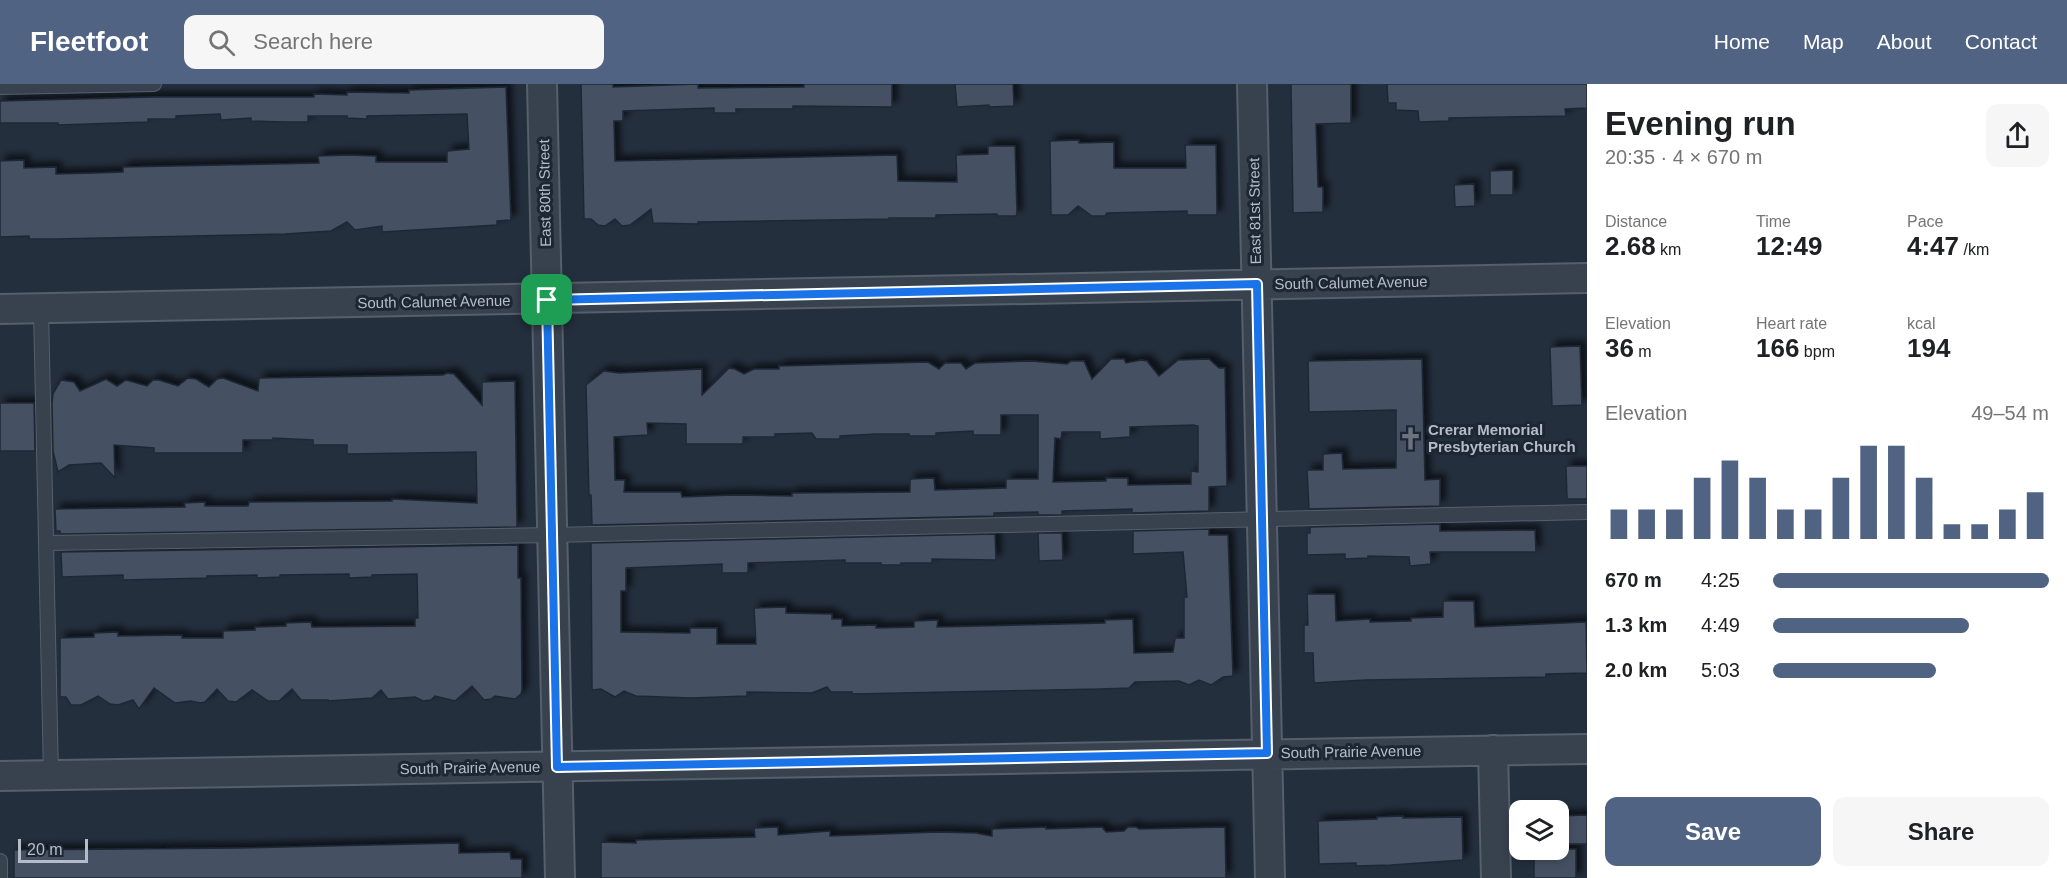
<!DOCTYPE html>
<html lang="en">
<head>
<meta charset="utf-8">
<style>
	body { margin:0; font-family:Helvetica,sans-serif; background:#f6f6f6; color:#202124; height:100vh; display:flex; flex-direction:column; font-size:22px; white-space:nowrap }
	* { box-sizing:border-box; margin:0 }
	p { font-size:20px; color:#757577 }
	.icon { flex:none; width:33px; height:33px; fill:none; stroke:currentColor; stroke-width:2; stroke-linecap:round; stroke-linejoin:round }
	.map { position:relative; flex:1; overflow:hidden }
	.side { display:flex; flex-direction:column; background:#fff; width:480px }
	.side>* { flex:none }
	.controls { position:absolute; left:1509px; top:716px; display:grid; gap:12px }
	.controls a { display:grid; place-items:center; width:60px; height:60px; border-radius:12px; background:#fff; box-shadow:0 3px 9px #0003; font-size:30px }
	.scale { position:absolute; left:18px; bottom:15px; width:70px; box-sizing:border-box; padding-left:6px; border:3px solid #b4bcc9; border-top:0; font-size:16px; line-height:21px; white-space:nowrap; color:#b4bcc9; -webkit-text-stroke:4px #1d2633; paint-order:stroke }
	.pin { position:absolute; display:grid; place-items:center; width:51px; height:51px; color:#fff; margin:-26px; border-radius:12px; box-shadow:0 3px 9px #0006 }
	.round { display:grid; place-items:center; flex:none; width:63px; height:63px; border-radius:12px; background:#f6f6f6 }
	.overview { display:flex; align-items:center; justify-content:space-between; height:102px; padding:0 18px }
	h1 { font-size:33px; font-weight:600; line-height:45px }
	.figures { display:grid; grid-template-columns:repeat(3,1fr); gap:9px; height:102px; padding:6px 18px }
	.figures div { display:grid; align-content:center }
	.figures b { font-size:26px; font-weight:600 }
	.figures small { font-size:16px; font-weight:400 }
	.figures p { font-size:16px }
	.chart { height:168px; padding:12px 18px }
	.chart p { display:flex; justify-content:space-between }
	.chart svg { width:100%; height:108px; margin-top:6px; stroke:#506383; stroke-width:6 }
	.primary-button { display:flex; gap:12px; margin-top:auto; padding:12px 18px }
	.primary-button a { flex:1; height:69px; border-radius:12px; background:#506383; color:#fff; font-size:24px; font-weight:600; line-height:69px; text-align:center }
	.primary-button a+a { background:#f6f6f6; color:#202124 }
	ul { padding:0 18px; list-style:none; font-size:20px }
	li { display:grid; grid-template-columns:96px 72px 1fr; align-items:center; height:45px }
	li i { height:15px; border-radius:8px; background:#506383 }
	header { display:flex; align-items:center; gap:36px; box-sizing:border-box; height:84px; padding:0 30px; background:#506383; color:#fff }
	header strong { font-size:28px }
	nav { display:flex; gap:33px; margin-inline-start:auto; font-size:21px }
	.search { width:420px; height:54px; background:#f6f6f6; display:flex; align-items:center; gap:15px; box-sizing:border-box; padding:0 21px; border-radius:12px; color:#757577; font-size:22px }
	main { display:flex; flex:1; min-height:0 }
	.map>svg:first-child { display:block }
	.building { fill:#455162; stroke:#1f2835; stroke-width:1.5; fill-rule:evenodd; filter:url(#shadow) }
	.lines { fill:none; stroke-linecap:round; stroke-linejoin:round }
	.service-casing { stroke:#565f6c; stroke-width:16 }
	.minor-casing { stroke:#565f6c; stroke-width:32 }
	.service { stroke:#38414e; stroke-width:14 }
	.minor { stroke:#38414e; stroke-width:28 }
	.route-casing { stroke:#fff; stroke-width:12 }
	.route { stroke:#1a73e8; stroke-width:8 }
	.labels { text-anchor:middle; stroke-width:6; stroke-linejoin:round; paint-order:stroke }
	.street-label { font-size:15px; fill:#b4bcc9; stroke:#1d2633 }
	.poi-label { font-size:15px; font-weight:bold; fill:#b4bcc9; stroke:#1d2633; text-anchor:start }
</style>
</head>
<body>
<header>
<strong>Fleetfoot</strong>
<div class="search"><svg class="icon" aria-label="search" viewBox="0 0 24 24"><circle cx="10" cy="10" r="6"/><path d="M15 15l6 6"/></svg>Search here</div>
<nav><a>Home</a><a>Map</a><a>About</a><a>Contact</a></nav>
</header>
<main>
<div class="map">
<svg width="1587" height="794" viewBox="0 0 1587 794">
	<defs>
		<filter id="shadow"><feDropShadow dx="5.5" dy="-5.5" stdDeviation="3" flood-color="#0009"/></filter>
	</defs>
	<rect width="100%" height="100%" fill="#242f3e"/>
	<path class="building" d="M581 0H613V3L698 0V4L804 3V0H892V23L793 22V25H736V29H714V24L623 27V37H614L615 77 897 71 898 97 957 98 956 71 988 70V62H1015L1017 129 1016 132H997V130L936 131V134H889V135L698 138V140L653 139 651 125 630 141 622 142 615 135 605 142 598 141 591 135H584Z
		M955 0H1013L1014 22 989 23V21L957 23Z
		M1291 0H1351V39L1316 40 1318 103H1323V128L1293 129Z
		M1387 0H1587V24L1565 25 1566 32 1449 34V37L1419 38 1418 27 1396 26V19H1388Z
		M506 3 511 136 497 137V141L382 148V142L355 146 347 138 331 147 285 150 56 155H29V152L0 153V77L24 76V84L56 83V90L95 89 123 88V83L319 79 318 72 348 71 376 72V78H447V67L469 65 467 30 367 32V35L347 34V32H308V38H284L251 37V34L221 36 220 30 176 32V35H148V38L58 41V39H0V17L154 13H314V10L347 11V8L409 9V6Z
		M1079 56V59L1114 58V84H1186L1185 61H1216L1217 131H1187V127L1107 129 1105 132H1092L1078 122 1068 131H1051L1050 57Z
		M1513 86V111H1490V87Z
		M1474 100 1475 122 1455 123 1454 101Z
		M1580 262 1582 321 1552 322 1550 263Z
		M1111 275H1124L1126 279 1141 276 1147 277 1159 292 1178 276 1209 275 1219 284H1225L1227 402 1209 403V427L1132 429V425L1062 427V431H1038V428L994 429V432L592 441 591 411H589L586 301 604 287 619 289 702 285V311L729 284 735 285 744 290 754 285H779V282L928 278 939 285 945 279H961L966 285 975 279 1031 277 1067 280 1071 277H1084L1092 295ZM1001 331H1038V395H1006V404L935 406 934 394 910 395V408L792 409V412L733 411 682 413 681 408H624L625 396H615L614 353 648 351 647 339 686 340V360H743V353H775V350L812 349 816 355H840V352L876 350H909V352H936V349L973 347V351H1001ZM1193 341 1198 342V388L1191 387V400L1128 401V394H1106V397L1053 398 1055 354 1061 355 1062 348H1100V355L1130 353V343Z
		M1422 275 1425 396 1440 395V422L1309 425 1307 386H1323V370L1342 369 1343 385 1396 384V326L1309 328 1308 277Z
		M447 289 454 290 482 321V298L515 297 517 443 60 450V447H56L55 425 185 423 184 419 205 418V422H248L249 418 392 417V415L477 419 476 368 347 370V361H313V356L273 354V356H243V369H154V364L114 361 115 394 101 379 69 381 58 388 53 367 52 319 53 310 61 296 74 298 80 307 106 295 117 302 126 296 147 302 153 296H159L178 302 188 294 196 295 209 303 217 295 223 294 258 307 259 294 443 291Z
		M0 319H34L35 367H0Z
		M1566 382H1587V415H1567Z
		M1440 440V447L1535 446 1536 468H1430L1431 480 1410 482 1409 473 1368 472V474L1345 475V470L1307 471V449H1310V443Z
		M1209 445V451H1228L1233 592 1223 593 1211 601 1199 596 1189 601 1179 597 1135 598 1129 604 1100 605 852 610V608H831L827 603 812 609 747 608V612L691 614 636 612 624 607 615 613 601 605 592 606 591 459 995 450 996 476 932 475V479H901V481H881V479H845V476L748 479V489H722V480L626 484V507H621V548L690 549V544H717V560H756L754 524 786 523V529L832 530V535H842V542L876 541V544L914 543V537L938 536 937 543 1105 539V536L1133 535 1134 569 1173 568 1175 554H1184V513H1187L1183 468 1133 470V447Z
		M1038 449H1062L1063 476 1039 477Z
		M518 461V494H521L522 606 521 610 515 615 495 612 491 615 484 616 472 602 455 617 435 612 431 616 423 617 415 613 388 615 381 606 372 614 328 617V616H301L292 605 279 617H268L252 606 236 618 228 617 217 605 205 618 200 619 191 617 175 619 154 604 139 625 133 616 118 621 110 620 98 612 81 621H71L66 613H60V554L94 553V549L118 548V552L182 551V554H223V547L255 546V543L286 542V539L311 538 312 543 415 542V534H418L417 490 372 491V493L349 494V490L280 491V493L257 494V491L207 492V494L123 496V491L62 493 61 468Z
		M1307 510H1335L1336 537 1370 535V538L1411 537V534L1443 533V517H1474L1475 543 1586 538 1587 589 1546 590V593L1365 596 1314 599 1313 569H1304V541H1308Z
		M1587 731V760H1558V732Z
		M1403 732V734L1462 733 1463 776 1391 781 1356 782V779L1319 780 1318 737 1377 735V733Z
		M778 743V751L830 747V752L938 748 976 749 992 752V745L1046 743V745L1102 743 1106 748 1124 747 1128 743H1136L1139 745 1225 743 1226 794H601V758L636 759V756L755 753 754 744Z
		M459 759V769L510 768 511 775H522V794H14V766L241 764Z
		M1534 765H1576V794H1534Z"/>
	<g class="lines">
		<defs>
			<path id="service" d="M0 3 154 0
				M41 225 51 691
				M46 459 552 451 1587 428
				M0 777V794"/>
			<path id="minor" d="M542 0 560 794
				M1252 0 1270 794
				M0 225 1587 194
				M1493 666 1496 794
				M0 692 1587 665"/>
		</defs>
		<use href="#service" class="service-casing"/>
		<use href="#minor" class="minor-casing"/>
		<use href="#service" class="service"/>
		<use href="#minor" class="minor"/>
	</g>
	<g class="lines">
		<defs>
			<path id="route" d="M1257 200 1267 669 557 683 547 216Z"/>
		</defs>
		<use href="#route" class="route-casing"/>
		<use href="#route" class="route"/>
	</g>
	<defs>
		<symbol id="church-bare" viewBox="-9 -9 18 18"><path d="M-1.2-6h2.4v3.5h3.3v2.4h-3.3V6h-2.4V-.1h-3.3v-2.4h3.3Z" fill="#6b7280" stroke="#1d2633" stroke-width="2.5" paint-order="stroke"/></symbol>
	</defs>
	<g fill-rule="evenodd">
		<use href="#church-bare" x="1394" y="338" width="33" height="33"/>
	</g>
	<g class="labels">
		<g class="street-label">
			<text transform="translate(545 109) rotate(-91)" y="5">East 80th Street</text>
			<text transform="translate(1255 127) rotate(-91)" y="5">East 81st Street</text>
			<text transform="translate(1351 199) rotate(-1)" y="5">South Calumet Avenue</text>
			<text transform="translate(434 218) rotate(-1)" y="5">South Calumet Avenue</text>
			<text transform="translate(1351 668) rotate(-1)" y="5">South Prairie Avenue</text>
			<text transform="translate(470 684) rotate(-1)" y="5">South Prairie Avenue</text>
		</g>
		<g class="poi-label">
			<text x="1428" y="351">Crerar Memorial<tspan x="1428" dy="17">Presbyterian Church</tspan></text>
		</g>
	</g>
</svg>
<div class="controls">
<a><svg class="icon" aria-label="layers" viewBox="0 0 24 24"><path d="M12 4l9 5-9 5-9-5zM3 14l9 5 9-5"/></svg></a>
</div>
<div class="scale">20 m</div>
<div class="pin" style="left:547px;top:216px;background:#1e9e55"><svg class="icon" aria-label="arrive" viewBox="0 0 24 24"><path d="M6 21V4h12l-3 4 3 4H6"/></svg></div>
</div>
<section class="side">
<div class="overview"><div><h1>Evening run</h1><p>20:35 · 4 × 670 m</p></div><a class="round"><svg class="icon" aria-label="share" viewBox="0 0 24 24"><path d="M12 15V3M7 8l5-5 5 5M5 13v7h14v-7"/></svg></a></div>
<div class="figures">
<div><p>Distance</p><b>2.68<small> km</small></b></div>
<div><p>Time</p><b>12:49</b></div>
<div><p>Pace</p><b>4:47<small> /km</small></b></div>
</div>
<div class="figures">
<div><p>Elevation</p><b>36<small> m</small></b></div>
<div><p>Heart rate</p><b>166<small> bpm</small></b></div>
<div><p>kcal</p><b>194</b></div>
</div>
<div class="chart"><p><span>Elevation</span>49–54 m</p>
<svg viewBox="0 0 160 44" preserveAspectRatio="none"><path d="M5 44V32M15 44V32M25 44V32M35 44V19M45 44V12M55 44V19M65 44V32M75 44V32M85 44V19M95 44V6M105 44V6M115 44V19M125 44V38M135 44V38M145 44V32M155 44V25"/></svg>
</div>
<ul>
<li><b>670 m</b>4:25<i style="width:100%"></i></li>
<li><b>1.3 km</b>4:49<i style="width:71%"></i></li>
<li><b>2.0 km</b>5:03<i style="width:59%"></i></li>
</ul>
<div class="primary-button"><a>Save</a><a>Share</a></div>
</section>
</main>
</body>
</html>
